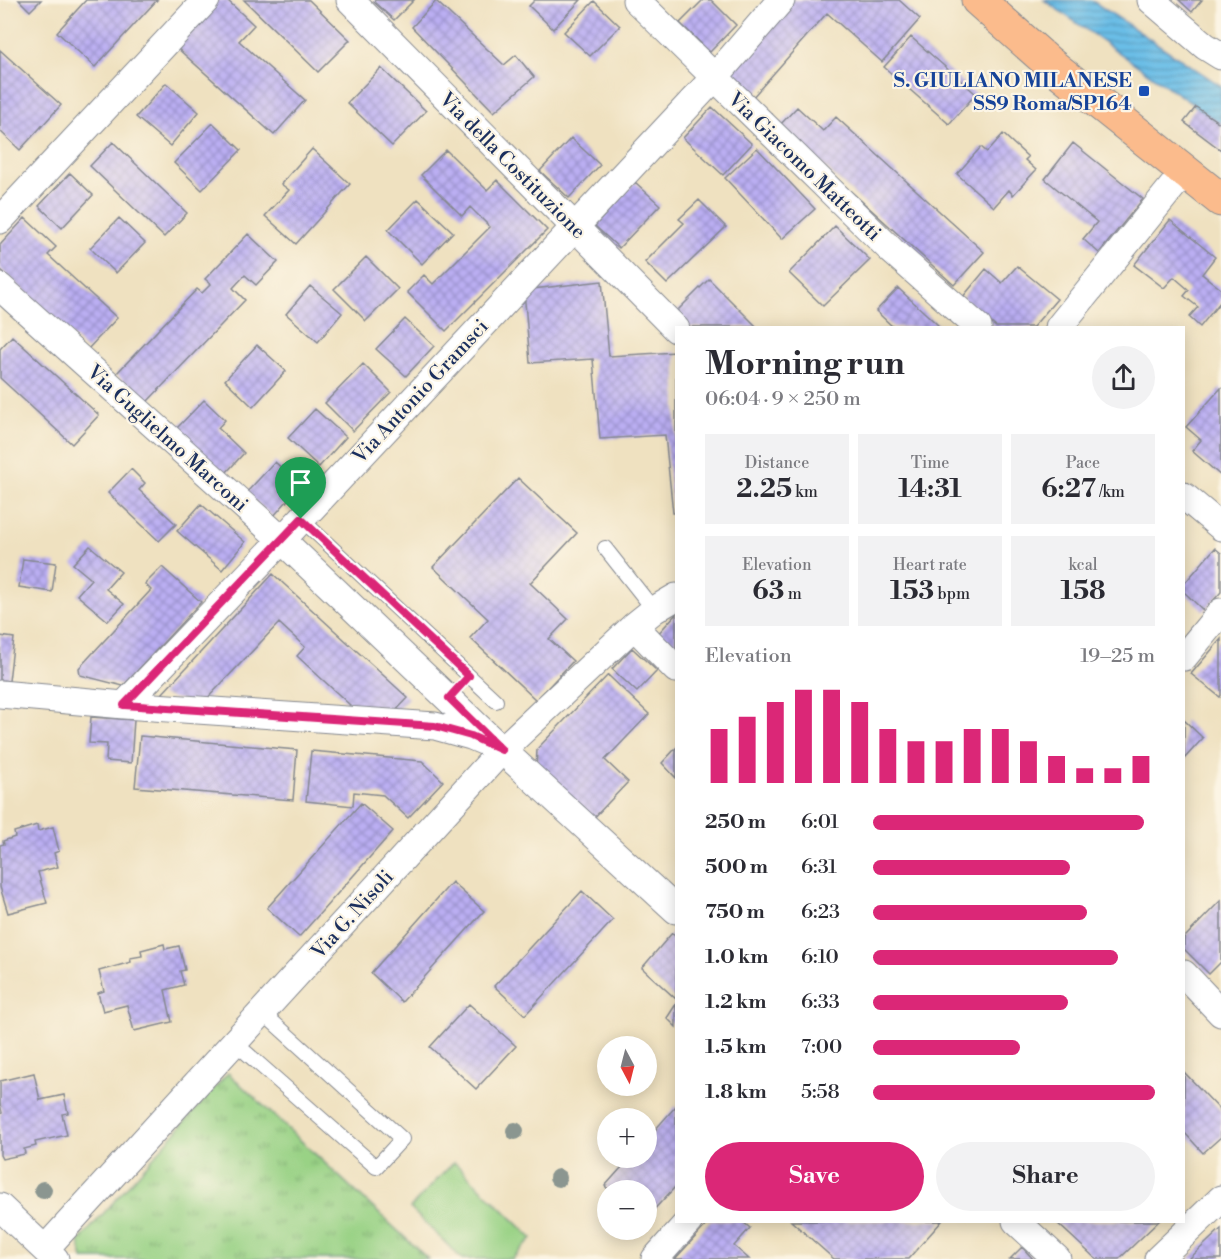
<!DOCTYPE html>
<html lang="en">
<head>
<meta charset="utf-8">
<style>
	body { margin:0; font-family:"Libre Bodoni",serif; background:#f2f2f3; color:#2b2b33; height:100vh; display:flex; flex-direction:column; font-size:22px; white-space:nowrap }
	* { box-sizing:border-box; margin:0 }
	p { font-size:20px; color:#7c7c81 }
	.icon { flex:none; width:33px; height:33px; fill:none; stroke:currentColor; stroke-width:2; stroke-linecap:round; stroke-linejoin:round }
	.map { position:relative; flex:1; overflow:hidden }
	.side { position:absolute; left:675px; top:326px; width:510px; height:897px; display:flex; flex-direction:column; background:#fff; border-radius:0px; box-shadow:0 3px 15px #0003 }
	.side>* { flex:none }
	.needle { width:39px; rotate:173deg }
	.buttons { position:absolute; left:597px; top:1036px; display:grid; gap:12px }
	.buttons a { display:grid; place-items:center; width:60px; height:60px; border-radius:50%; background:#fff; box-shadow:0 3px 15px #0003; font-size:30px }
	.pin { position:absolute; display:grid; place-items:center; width:51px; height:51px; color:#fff; margin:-62px -26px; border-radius:50% 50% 50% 0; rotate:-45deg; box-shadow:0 0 6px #0007 }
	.pin .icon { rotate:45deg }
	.round { display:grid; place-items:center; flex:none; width:63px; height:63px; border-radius:32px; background:#f2f2f3 }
	.headline { display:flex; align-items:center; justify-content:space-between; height:102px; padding:0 30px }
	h1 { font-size:33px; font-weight:700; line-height:45px }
	.figures { display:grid; grid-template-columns:repeat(3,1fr); gap:9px; height:102px; padding:6px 30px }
	.figures div { display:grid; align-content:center; border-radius:0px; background:#f2f2f3; text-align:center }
	.figures b { font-size:26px; font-weight:700 }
	.figures small { font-size:16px; font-weight:400 }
	.figures p { font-size:16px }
	.chart { height:168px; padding:12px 30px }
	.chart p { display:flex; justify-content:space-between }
	.chart svg { width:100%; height:108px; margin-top:6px; stroke:#db2777; stroke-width:6 }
	.action { display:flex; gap:12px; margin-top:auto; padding:12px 30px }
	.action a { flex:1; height:69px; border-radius:36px; background:#db2777; color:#fff; font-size:24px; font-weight:700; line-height:69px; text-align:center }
	.action a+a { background:#f2f2f3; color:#2b2b33 }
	ul { padding:0 30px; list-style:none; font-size:20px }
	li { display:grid; grid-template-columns:96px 72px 1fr; align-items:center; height:45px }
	li i { height:15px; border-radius:8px; background:#db2777 }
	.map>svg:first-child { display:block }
	.grass { fill:url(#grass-tufts); stroke:#5a8072; stroke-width:1.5 }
	.pitch { fill:#99d285; stroke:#5a8072; stroke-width:1.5 }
	.water { fill:url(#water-rules); stroke:#4376a2; stroke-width:1.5 }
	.building { fill:url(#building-cross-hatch) }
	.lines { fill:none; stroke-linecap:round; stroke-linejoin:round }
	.lane-casing { stroke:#85888f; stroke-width:16 }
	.street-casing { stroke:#85888f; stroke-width:29 }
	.primary-casing { stroke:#85888f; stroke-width:35 }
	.lane { stroke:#fff; stroke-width:14 }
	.street { stroke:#fff; stroke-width:27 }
	.primary { stroke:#fbbb8c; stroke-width:33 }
	.tree { fill:#8b9690 }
	.route-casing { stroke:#fff; stroke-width:12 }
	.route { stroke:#db2777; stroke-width:8 }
	.transit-dot { fill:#1a4fb4; stroke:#fcf5e5; stroke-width:2 }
	.labels { text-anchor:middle; stroke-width:4.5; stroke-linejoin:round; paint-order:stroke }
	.transit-label { font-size:20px; font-weight:bold; fill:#164399; stroke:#fcf5e5; text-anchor:end }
	.street-label { font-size:20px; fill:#1b2f5e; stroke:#fcf5e5 }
</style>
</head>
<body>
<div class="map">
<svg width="1221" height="1259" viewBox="0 0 1221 1259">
	<defs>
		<pattern id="grass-tufts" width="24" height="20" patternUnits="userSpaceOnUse" patternTransform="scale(1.5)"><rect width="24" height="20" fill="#99d285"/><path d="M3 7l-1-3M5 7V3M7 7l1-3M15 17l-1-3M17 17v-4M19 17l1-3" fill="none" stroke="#7cab70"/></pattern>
		<pattern id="water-rules" width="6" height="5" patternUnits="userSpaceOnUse" patternTransform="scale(1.5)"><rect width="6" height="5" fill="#6bbee7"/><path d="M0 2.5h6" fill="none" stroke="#579bbe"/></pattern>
		<pattern id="building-cross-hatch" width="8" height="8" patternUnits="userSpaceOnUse" patternTransform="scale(1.5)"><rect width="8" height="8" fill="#bbaff3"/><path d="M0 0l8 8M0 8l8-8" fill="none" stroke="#978fc8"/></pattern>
	</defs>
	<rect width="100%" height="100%" fill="#fcf5e5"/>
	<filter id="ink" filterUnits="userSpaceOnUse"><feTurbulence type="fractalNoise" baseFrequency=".0167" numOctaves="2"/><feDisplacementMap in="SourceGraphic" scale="12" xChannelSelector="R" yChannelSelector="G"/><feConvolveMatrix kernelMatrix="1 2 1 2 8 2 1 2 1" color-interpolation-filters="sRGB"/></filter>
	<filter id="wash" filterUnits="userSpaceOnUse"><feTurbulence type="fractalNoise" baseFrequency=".008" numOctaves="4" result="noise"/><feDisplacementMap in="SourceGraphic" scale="24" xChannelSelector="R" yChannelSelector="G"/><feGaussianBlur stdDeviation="1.35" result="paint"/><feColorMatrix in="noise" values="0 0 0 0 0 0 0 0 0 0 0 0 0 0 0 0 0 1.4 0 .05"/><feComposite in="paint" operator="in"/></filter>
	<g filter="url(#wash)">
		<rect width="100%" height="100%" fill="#efe1c0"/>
		<path class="grass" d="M228 1073 428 1259H83L79 1241Z"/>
		<path class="pitch" d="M454 1162 532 1238 512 1259H462L410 1208Z"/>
		<path class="water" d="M1044 0H1091L1221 86V124Z"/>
		<g id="blocks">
			<path class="building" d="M19 0H41L30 11Z
				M86 0H157L95 67 57 32Z
				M218 0H227L254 25 239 41 305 100 274 135 176 47Z
				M244 0H309L350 40 318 72Z
				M375 0H414L394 20 374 2Z
				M535 0H581L553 29 529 6Z
				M703 0H711L736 25 710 52 680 23Z
				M790 0H899L920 19 882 62 827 13 752 98 724 74Z
				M1179 0H1202L1192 12Z
				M436 1 504 65 516 55 534 77 494 112 412 27Z
				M594 1 620 26 590 56 564 32Z
				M911 37 976 94 949 124 884 67Z
				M0 50 61 105 20 150 0 131Z
				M381 68 426 111 392 146 347 103Z
				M166 83 199 112 170 146 136 117Z
				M712 107 752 144 723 175 683 138Z
				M797 107 823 131 836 117 984 252 954 285 779 126Z
				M1196 107 1221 124V150L1184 122Z
				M213 123 241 150 202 190 174 163Z
				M1003 134 1028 157 1025 160 1036 170 1013 195 1009 190 994 207 957 174 981 147 987 152Z
				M571 138 600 165 569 198 540 171Z
				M113 142 187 213 164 237 90 166Z
				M1073 143 1143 199 1099 253 1083 239 1097 222 1045 179Z
				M757 148 815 209 782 239 725 178Z
				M312 149 350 184 296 244 265 216 289 190 281 184Z
				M446 150 487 190 497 180 547 230 446 331 407 292 424 275 433 284 490 227 470 207 462 216 421 175Z
				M70 173 93 195 62 228 39 206Z
				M635 182 660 205 619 248 595 226Z
				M418 199 453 232 422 264 388 230Z
				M699 200 726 227 667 284 645 262 684 223 679 219Z
				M25 218 56 247 48 255 117 318 87 350 0 269V245Z
				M119 218 145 243 116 273 90 248Z
				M1170 220 1215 257 1202 274 1221 289V301L1200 327 1189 317 1198 307 1184 296 1189 290 1174 277 1164 288 1134 265Z
				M835 226 870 260 823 306 789 273Z
				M248 234 278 262 256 285 245 275 233 288 245 300 147 402 116 374 197 289 202 293 211 284 205 279Z
				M366 257 398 289 366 321 334 289Z
				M1017 266 1057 299 1033 327H996L962 298 986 269 1002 283Z
				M709 279 757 327H688L674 314Z
				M602 281 609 356 676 352V513H673L665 435 600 439 593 359 530 363 524 290Z
				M310 286 342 313 318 342 286 314Z
				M898 288 938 325 936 327H893L876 311Z
				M405 319 434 346 406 376 376 349Z
				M12 336 99 415 72 444 0 378V349Z
				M257 345 286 371 253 407 225 380Z
				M363 364 391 392 353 431 325 403Z
				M1221 388V476L1192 451 1201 440 1186 427Z
				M204 400 225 420 218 428 244 453 225 474 176 429Z
				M315 409 346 437 319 467 288 438Z
				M275 462 301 485 273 517 246 493Z
				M131 469 145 483 139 490 176 524 159 541 108 493Z
				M518 478 577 533 530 583 568 619 549 639 573 661 536 700 470 638 488 619 433 567Z
				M201 504 245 542 222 570 177 531Z
				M90 546 121 572 106 589 124 604 108 621 77 595 91 579 73 564Z
				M1215 548 1221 553V592L1204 611 1184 592V584Z
				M23 559 56 563 52 592 19 587Z
				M162 567 201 602 123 686 80 675 79 668 151 590 145 584Z
				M273 574 408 698 387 720 340 716 350 705 297 656 305 647 279 623 201 705 161 695Z
				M676 614V655L656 636Z
				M0 636 14 638 9 681 0 680Z
				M1221 639V695L1220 697 1191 674Z
				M632 648 657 671 637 692 612 669Z
				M608 675 649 714 605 760 628 782 589 823 536 772 537 749Z
				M91 717 134 720 131 763 106 761 107 744 89 743Z
				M1184 720 1203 738 1184 759Z
				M140 736 297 750 293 800 135 787Z
				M676 748V778L662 763Z
				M311 751 422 761 443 781 408 818 383 795 354 792 353 806 306 801Z
				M361 803 393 831 299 937 267 908Z
				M37 825 38 831 53 827 59 851 54 853 58 867 38 872 47 903 8 913 0 887V845L4 844 3 841 15 837 14 832Z
				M452 882 484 911 402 1002 371 973Z
				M582 891 613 920 525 1015 494 986Z
				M1221 900V962L1209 974 1184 949V938Z
				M672 933 676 937V999L642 968Z
				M164 944 165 949 179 946 185 970 180 971 184 985 165 990 172 1022 134 1031 127 1005 103 1011 98 993 104 991 99 971 131 962 130 958 142 956 141 950Z
				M469 1004 516 1046 476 1089 430 1047Z
				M676 1004V1027L667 1018Z
				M1184 1072 1221 1111V1137L1203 1153 1184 1132Z
				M34 1073 40 1100 64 1095 68 1113 62 1114 67 1135 35 1142 36 1146 24 1149 25 1154 2 1159 0 1155V1114L2 1113 0 1104V1081Z
				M676 1106V1186L646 1218V1191H610L605 1186 630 1158H646V1140Z
				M710 1221H742L750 1228 734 1246 749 1259H675Z
				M791 1221H942L908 1259H834Z
				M1055 1221H1159L1119 1259H1096Z
				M1221 1229V1259H1189Z
				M1022 1247 1033 1259H1010Z"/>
		</g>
	</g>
	<g filter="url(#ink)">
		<use href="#blocks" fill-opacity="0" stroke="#85888f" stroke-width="1.5"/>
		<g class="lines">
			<defs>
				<path id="lane" d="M301 519 496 701
					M605 548 654 610
					M234 1042 376 1167 402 1139 262 1012"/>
				<path id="street" d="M350 0 676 329
					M636 0 892 251 978 327
					M1151 0 1205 46 1221 56
					M0 220 206 0
					M0 287 282 540 502 750 676 910
					M1059 327 1185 171
					M1184 496 1221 527
					M634 626 676 669
					M1184 657 1221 612
					M0 694 124 705 435 726 471 736 490 744
					M124 705 282 540 715 77 781 0
					M1184 974 1221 1013
					M0 1207 55 1259
					M1016 1221 1057 1259
					M45 1249 502 750 634 626 654 610 676 597
					M655 1259 689 1221
					M1158 1259 1221 1199"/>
				<path id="primary" d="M978 0 1049 63 1221 200"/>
			</defs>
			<use href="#lane" class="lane-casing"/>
			<use href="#street" class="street-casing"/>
			<use href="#primary" class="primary-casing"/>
			<use href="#lane" class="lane"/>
			<use href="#street" class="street"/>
			<use href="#primary" class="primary"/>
		</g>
		<g class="tree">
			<circle cx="515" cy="1131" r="9"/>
			<circle cx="558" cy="1178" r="9"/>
			<circle cx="43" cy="1190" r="9"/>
		</g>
	</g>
	<g class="lines" filter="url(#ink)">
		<defs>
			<path id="route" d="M301 519 469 676 449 698 502 750 471 736 435 726 124 705Z"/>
		</defs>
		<use href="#route" class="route-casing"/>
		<use href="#route" class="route"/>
	</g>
	<rect class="transit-dot" x="1138" y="85" width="12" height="12" rx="3"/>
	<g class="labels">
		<g class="transit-label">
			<text x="1132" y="87">S. GIULIANO MILANESE<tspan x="1132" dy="23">SS9 Roma/SP164</tspan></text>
		</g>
		<g class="street-label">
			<text transform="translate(513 165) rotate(45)" y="7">Via della Costituzione</text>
			<text transform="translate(805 166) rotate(44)" y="7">Via Giacomo Matteotti</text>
			<text transform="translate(420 391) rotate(-47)" y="7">Via Antonio Gramsci</text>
			<text transform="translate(168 438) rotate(42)" y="7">Via Guglielmo Marconi</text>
			<text transform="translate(352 914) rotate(-48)" y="7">Via G. Nisoli</text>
		</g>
	</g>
</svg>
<div class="buttons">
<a><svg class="needle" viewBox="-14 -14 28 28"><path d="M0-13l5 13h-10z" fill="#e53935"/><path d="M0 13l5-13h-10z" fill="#7c7c81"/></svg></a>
<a>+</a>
<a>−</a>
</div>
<div class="pin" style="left:301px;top:519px;background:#1e9e55"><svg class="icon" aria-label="arrive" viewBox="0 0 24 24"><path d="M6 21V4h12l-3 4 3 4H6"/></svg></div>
<section class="side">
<div class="headline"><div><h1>Morning run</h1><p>06:04 · 9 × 250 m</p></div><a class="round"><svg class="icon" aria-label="share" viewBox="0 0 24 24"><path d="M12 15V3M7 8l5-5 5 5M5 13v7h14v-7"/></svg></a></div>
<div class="figures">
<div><p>Distance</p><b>2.25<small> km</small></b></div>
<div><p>Time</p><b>14:31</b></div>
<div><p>Pace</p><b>6:27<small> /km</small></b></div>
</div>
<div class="figures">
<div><p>Elevation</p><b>63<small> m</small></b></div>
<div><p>Heart rate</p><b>153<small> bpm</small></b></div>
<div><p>kcal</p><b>158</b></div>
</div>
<div class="chart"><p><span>Elevation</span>19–25 m</p>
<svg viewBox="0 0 160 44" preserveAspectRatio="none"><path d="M5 44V22M15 44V17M25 44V11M35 44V6M45 44V6M55 44V11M65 44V22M75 44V27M85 44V27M95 44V22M105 44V22M115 44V27M125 44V33M135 44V38M145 44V38M155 44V33"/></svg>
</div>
<ul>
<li><b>250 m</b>6:01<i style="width:96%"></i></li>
<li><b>500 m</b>6:31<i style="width:70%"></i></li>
<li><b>750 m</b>6:23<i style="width:76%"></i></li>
<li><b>1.0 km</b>6:10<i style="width:87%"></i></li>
<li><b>1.2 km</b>6:33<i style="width:69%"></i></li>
<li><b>1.5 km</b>7:00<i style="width:52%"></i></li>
<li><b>1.8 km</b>5:58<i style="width:100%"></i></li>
</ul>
<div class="action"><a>Save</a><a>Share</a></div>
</section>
</div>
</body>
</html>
